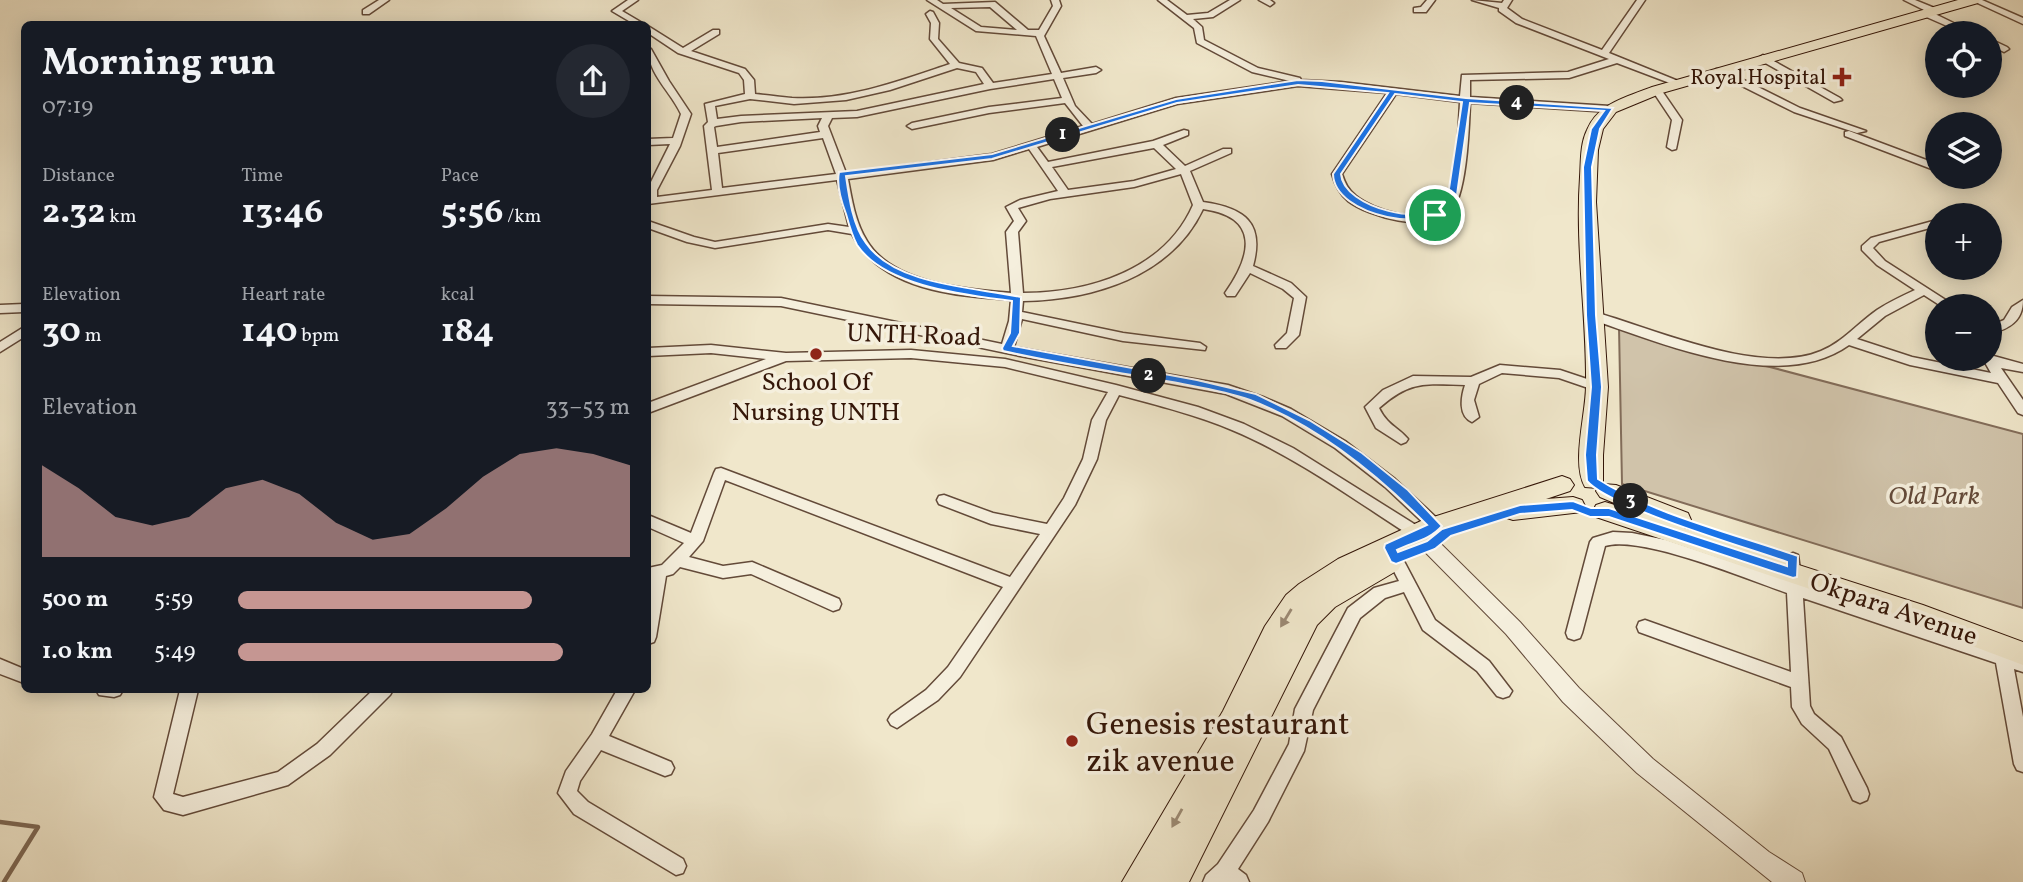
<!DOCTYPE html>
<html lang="en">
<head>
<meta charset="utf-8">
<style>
	body { margin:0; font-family:Vollkorn,serif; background:#242831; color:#f1f3f6; height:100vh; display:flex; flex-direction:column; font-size:26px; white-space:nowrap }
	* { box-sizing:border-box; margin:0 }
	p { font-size:23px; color:#9ea1a6 }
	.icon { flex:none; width:38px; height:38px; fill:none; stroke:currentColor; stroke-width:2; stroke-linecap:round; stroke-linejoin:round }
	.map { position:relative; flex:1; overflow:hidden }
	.side { position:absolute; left:21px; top:21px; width:630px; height:672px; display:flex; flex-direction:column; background:#171b24; border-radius:10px; box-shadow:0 4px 18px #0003 }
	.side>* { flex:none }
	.controls { position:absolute; left:1925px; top:21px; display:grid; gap:14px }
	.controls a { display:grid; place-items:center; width:77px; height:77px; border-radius:50%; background:#171b24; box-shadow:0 4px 18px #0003; font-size:35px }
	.pin { position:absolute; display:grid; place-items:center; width:60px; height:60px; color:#fff; margin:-30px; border:4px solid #fff; border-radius:50%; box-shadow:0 2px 7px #0007 }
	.km { position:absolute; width:35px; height:35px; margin:-18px; border-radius:50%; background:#222; color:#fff; font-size:19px; line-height:35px; text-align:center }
	.round { display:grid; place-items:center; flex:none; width:74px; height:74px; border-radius:37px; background:#242831 }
	.headline { display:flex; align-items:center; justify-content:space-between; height:119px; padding:0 21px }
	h1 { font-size:38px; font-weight:700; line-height:52px }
	.stats { display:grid; grid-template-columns:repeat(3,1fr); gap:10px; height:119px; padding:7px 21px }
	.stats div { display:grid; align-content:center }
	.stats b { font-size:35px; font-weight:700 }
	.stats small { font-size:19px; font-weight:400 }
	.stats p { font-size:19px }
	.chart { height:196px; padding:14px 21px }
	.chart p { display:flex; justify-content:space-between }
	.chart svg { width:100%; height:126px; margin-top:7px; fill:#c59692; opacity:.7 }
	ul { padding:0 21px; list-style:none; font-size:23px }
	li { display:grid; grid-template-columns:112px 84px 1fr; align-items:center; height:52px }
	li i { height:18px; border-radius:9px; background:#c59692 }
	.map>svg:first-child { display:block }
	.green { fill:#d0c3aa; stroke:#826c59; stroke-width:2 }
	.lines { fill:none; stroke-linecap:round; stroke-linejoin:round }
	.stream { stroke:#7e6955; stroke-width:4.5 }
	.minor-casing { stroke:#634a39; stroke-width:3 }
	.tertiary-casing { stroke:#634a39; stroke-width:2 }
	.primary-casing { stroke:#341608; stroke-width:2 }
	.minor { fill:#f5efdd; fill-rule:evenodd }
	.tertiary { fill:#f5efdd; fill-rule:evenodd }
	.primary { fill:#f0e7cb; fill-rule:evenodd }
	.oneway { fill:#9b8973 }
	.route { fill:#1a73e8; stroke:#fff; stroke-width:2; fill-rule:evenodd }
	.poi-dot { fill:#8f2418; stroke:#f5efdd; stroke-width:2.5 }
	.labels { text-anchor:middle; stroke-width:7; stroke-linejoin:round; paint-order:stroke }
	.far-poi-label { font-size:21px; fill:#341608; stroke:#f5efdd; text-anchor:end }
	.street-label { font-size:26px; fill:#341608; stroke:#f5efdd }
	.poi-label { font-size:26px; fill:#341608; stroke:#f5efdd }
	.park-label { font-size:26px; font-style:italic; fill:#634a39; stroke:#f5efdd }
	.near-poi-label { font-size:32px; fill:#341608; stroke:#f5efdd; text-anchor:start }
</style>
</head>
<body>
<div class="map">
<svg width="2023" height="882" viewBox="0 0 2023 882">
	<rect width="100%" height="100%" fill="#f0e7cb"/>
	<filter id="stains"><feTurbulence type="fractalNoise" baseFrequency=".00286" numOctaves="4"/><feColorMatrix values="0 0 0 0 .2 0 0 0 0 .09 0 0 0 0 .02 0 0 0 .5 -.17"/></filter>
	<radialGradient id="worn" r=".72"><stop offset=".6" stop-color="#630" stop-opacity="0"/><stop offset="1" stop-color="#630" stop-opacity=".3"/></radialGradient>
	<path class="green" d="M1619 327 2023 434V608L1622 484Z"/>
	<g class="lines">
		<path class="stream" d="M0 822 38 827 4 882"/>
		<defs>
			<path id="minor" d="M379 0H389L369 14H363V10Z
				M628 0H638L622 11 644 24H634L612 11Z
				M927 0H937L943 4 995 2 1028 30H1039L1053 6 1051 0H1059L1061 6 1044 36 1061 73 1096 67 1101 70 1096 73 1063 78 1075 106 1092 124 1176 98 1290 81 1252 72 1197 43 1194 28 1158 0H1167L1187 15 1208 13 1230 0H1240L1213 17 1193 19 1202 27 1204 40 1258 68 1300 78 1301 80 1341 82 1460 96 1462 75 1568 72 1609 59 1516 23 1499 11V8L1472 0 1502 3 1504 0H1512L1507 8 1522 19 1602 50 1637 0H1645L1609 53 1683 83 1675 85 1617 63 1569 78 1470 80V97L1610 106 1615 109 1610 112 1470 103C1469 127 1467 197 1450 213 1427 233 1369 217 1348 201 1339 193 1335 185 1332 174L1387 93 1298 86 1177 104 1037 147 1048 162 1153 141 1184 130 1188 131V135L1163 145 1185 166 1223 149H1231V153L1190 171 1203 202C1244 208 1265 222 1253 266L1291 283 1306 297 1299 335 1286 348H1276L1275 345 1287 333 1294 298 1283 289 1250 273 1235 296H1227L1225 293C1252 255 1260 217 1203 209 1171 277 1092 300 1023 301L1022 312 1123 333 1200 343 1206 347 1205 350 1123 341 1022 319 1014 347 1228 385 1263 397 1291 409 1345 441 1395 479 1441 522 1444 526 1441 530H1431L1385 487 1335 448 1282 416 1226 394 1020 356 781 306 648 304V296L781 298 1002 344 1009 321 1011 300C955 296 880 290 852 234L828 230 715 248 687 242 648 228V221L694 237 715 242 828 224 849 227 837 180 648 204V188L670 144 648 145V139L673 138 681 114C671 92 648 74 648 48L651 49 669 81 691 114 680 146 657 190V197L712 190 704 126 708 122 705 104 745 94 744 80 739 73 678 53 648 33V26L683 48 713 30H719V34L691 51 745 69 754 80 755 94C767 95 780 97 792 98 847 101 899 81 950 64L930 39 931 23 926 14 930 11 933 12 939 23 938 39 959 63 982 68 993 83 1052 74 1036 36 976 31ZM990 7 1017 30 981 27 951 8ZM957 68 976 72 984 84 857 111 741 116 717 119 715 106 750 99 794 104 846 100 890 90ZM1054 79 1062 98 989 107 912 123 907 126 912 129 989 113 1065 103 1083 126 992 154 846 173 828 126 832 118 857 117 990 89ZM1396 94 1460 102C1459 123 1456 193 1442 207 1424 226 1373 210 1356 196 1348 190 1345 183 1342 174ZM822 118 818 126 820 132 717 147 714 127 716 126 741 122ZM823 138 836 174 722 188 718 153ZM1154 148 1176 169 1134 181 1068 190 1052 167ZM1029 149 1058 191 1020 200 1006 207 1014 221 1006 232 1011 293C966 289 893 284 867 241 855 222 852 200 848 179L993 160ZM1181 174 1193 205C1165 270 1089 293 1023 293L1018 232 1026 221 1018 208 1050 199 1134 187Z
				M1259 0H1270L1274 3 1270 6Z
				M1427 0H1435L1426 12H1414V8L1421 7Z
				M1904 0H1915L1937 9V13H1933L1974 33H1963L1922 15V11H1926Z
				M1971 0H1982L2023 18V24Z
				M1990 39 2007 47 2009 49 2004 52 1990 45Z
				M1763 55 1840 98 1842 100 1834 102 1760 60 1758 58Z
				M1716 69H1722L1800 108 1866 131 1857 133 1794 112 1716 73Z
				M1654 88H1660L1682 120 1676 149 1672 150 1667 147 1672 120 1652 90Z
				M1849 131 1937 164V171L1845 136V132Z
				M1933 221 1937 222V226L1879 242 1873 248 1885 261 1955 306H1941L1924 295 1885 316 1857 339 1912 357 1991 373 1983 359H1990V355L2023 364V372L2001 368 2023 400V415L2018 413 1998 383 1910 365 1849 345C1779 395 1660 342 1587 318L1585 315 1591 311C1653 328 1759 377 1821 351 1843 342 1858 323 1877 310 1889 302 1902 296 1915 290L1877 265 1862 250V246L1871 238Z
				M2023 300C2023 321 2009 329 1990 334V326L2004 320 2012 307Z
				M24 304V312L0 313V305Z
				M24 327V337L0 352V342Z
				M711 345 786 353 911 350 1005 359 1116 385 1198 407 1244 424 1293 448 1427 532 1430 536 1427 540H1417C1359 503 1295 456 1232 430 1196 415 1157 405 1119 395L1106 420 1097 459 1075 505 960 677 938 700 897 728 891 725 888 720 891 715 926 690 948 667 1003 587 725 480 703 541 689 557 723 566 752 562 839 599 841 604 839 609 833 611 751 574 723 578 680 567 673 574 666 576 656 637 654 642 648 644V594L650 580H648V568L662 565 684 543 648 527V515L691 533 714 473 716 469 721 468 1010 577 1040 534 991 524 939 504 937 500 939 496 944 495 993 513 1047 524 1064 498 1083 459 1092 420 1108 392 1005 367 911 358 786 361 648 413V403L766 359 711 353 648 356V348Z
				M1500 365 1560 370 1602 384 1604 387 1597 391 1559 378 1502 373 1479 384 1474 400 1479 417 1472 422C1458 416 1461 397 1465 385 1425 384 1411 380 1379 408 1388 426 1397 426 1408 439L1406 442 1401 444 1376 428 1365 407 1383 390 1413 376 1471 377Z
				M1613 532 1632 533 1666 540 1786 580 1785 559 1788 555 1793 553 1798 555 1802 585 1995 649 2002 644 2008 646 2011 654 2023 658V672L2014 669 2023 717V772L2017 770 2014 764 1996 663 1803 598 1810 706 1814 714 1841 737 1867 788 1869 794 1867 800 1860 803 1853 800 1829 749 1802 724 1795 712 1792 707 1791 687 1639 632 1637 627 1639 622 1645 620 1791 672 1787 593C1747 579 1641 535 1605 546L1582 633 1580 638 1574 640 1568 638 1566 633 1590 542 1593 538Z
				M1391 544 1396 546 1435 620 1489 661 1512 691 1509 696 1503 698 1497 696 1477 671 1423 630 1404 592 1385 598 1360 618 1313 710 1304 751 1268 822 1238 869 1246 875 1249 882H1203L1206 875 1218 864 1254 810 1289 744 1295 709 1348 608 1374 588 1399 581 1383 550 1386 546Z
				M0 659 24 669V683L0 674Z
				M96 690H123L120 695 114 697 99 695Z
				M180 690H198L173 794 183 797 278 772 317 744 373 690H393L390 695 330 755 288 785 183 815 164 810 154 797Z
				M617 690H635L609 736 671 762 674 768 671 774 665 776 601 750 580 781 577 791 588 802 683 859 686 866 683 873 676 875 574 814 558 793 566 771 592 734Z"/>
			<path id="tertiary" d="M1430 538 1437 540 1520 622 1579 688 1653 759 1769 852 1802 873 1805 882H1772L1637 773 1563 702 1506 634 1423 550 1420 545 1423 540Z"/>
			<path id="primary" d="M1958 0H1980L1978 3 1662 93 1616 112 1603 129 1598 150 1596 202 1608 387 1603 455V484L1616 485 1688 513 1691 520 1684 528 1923 605 2023 642V665L1914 624 1596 517 1593 511 1596 505 1605 502 1631 510 1600 497 1596 491 1598 488 1585 487C1571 463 1586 414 1586 386 1587 317 1575 247 1580 177 1581 162 1580 144 1587 130 1598 103 1627 97 1652 87Z
				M1562 476 1570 479 1574 485 1570 491 1546 499 1573 497 1582 500 1585 506 1582 512 1513 520 1504 517 1502 514C1465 526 1430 539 1395 555L1402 563 1398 570 1335 607 1317 625 1189 882H1122L1223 711 1265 626 1286 595 1299 584 1338 559 1421 521Z"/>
		</defs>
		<use href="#minor" class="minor-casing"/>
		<use href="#tertiary" class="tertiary-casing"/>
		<use href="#primary" class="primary-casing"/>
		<use href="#minor" class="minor"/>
		<use href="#tertiary" class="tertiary"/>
		<use href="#primary" class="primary"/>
	</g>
	<defs><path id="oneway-solid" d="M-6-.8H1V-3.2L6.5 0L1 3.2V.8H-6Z" transform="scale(1.75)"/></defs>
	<g class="oneway">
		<use href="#oneway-solid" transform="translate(1286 618) rotate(121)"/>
		<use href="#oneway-solid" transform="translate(1177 818) rotate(119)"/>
	</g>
	<path class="route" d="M1298 80 1322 81 1466 98 1613 108 1600 129 1592 167 1596 315 1602 387 1597 455 1598 479C1650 513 1738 535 1798 556L1797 577 1793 578 1609 517H1590L1572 510 1520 514 1451 536 1435 549 1396 564 1391 562 1384 548 1385 544 1427 525C1377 474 1318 426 1250 400 1225 391 1197 387 1172 382 1116 372 1059 364 1003 351L1002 348 1010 333 1012 301C967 295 885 287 857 245 852 236 849 225 846 214 841 201 836 186 839 172L992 154 1176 99ZM1298 85 1388 93 1333 174C1334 217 1435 236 1456 202L1470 103 1604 111 1591 129 1583 167 1586 315 1591 387 1585 455 1587 481C1608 507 1748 548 1787 562V566L1609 508H1591L1573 501 1520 505 1442 529 1427 541 1398 552 1397 550C1413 542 1430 540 1442 526L1408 490 1362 453 1309 420 1256 394 1197 380 1013 346 1020 333 1021 297C975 287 896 286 866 243 853 226 849 197 846 176L992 159 1177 103ZM1395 94 1462 102 1447 202C1430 229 1343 208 1341 174Z"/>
	<g class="poi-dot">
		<path d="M1838.5 66.5h7v7h7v7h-7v7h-7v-7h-7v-7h7z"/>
		<circle cx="816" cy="354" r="7"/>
		<circle cx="1072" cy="741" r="7"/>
	</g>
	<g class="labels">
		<g class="far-poi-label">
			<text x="1826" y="84">Royal Hospital</text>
		</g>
		<g class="street-label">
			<text transform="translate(914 334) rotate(2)" y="9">UNTH Road</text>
			<text transform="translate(1894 608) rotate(19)" y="9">Okpara Avenue</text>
		</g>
		<g class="poi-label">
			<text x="816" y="390">School Of<tspan x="816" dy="30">Nursing UNTH</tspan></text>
		</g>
		<g class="park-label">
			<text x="1934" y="504">Old Park</text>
		</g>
		<g class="near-poi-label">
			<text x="1086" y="734">Genesis restaurant<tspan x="1086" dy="37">zik avenue</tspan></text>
		</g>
	</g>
	<rect width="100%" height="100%" filter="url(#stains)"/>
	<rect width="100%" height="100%" fill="url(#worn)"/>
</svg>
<div class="controls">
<a><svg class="icon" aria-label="locate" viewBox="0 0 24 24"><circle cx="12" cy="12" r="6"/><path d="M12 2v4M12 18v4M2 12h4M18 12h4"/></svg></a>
<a><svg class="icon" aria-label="layers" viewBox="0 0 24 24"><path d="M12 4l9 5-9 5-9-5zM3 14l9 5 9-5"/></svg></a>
<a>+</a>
<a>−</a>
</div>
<div class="pin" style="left:1435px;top:215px;background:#1e9e55"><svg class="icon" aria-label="arrive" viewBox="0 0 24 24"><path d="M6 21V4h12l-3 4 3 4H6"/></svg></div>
<b class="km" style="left:1063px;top:135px">1</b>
<b class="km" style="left:1149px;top:376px">2</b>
<b class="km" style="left:1631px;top:501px">3</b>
<b class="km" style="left:1517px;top:103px">4</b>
<section class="side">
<div class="headline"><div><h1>Morning run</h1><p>07:19</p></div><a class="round"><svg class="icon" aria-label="share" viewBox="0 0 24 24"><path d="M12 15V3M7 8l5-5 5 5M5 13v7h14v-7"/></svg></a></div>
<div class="stats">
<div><p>Distance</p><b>2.32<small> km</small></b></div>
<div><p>Time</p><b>13:46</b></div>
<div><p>Pace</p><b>5:56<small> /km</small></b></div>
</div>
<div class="stats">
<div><p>Elevation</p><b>30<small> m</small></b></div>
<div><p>Heart rate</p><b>140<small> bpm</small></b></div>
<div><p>kcal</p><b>184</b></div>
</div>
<div class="chart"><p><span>Elevation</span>33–53 m</p>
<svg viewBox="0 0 160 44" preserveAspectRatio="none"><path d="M0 44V12L10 20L20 30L30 33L40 30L50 20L60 17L70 22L80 32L90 38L100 36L110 27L120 16L130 8L140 6L150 8L160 12V44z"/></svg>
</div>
<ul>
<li><b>500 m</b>5:59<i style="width:75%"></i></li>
<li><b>1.0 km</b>5:49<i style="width:83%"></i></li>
</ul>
</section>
</div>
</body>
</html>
